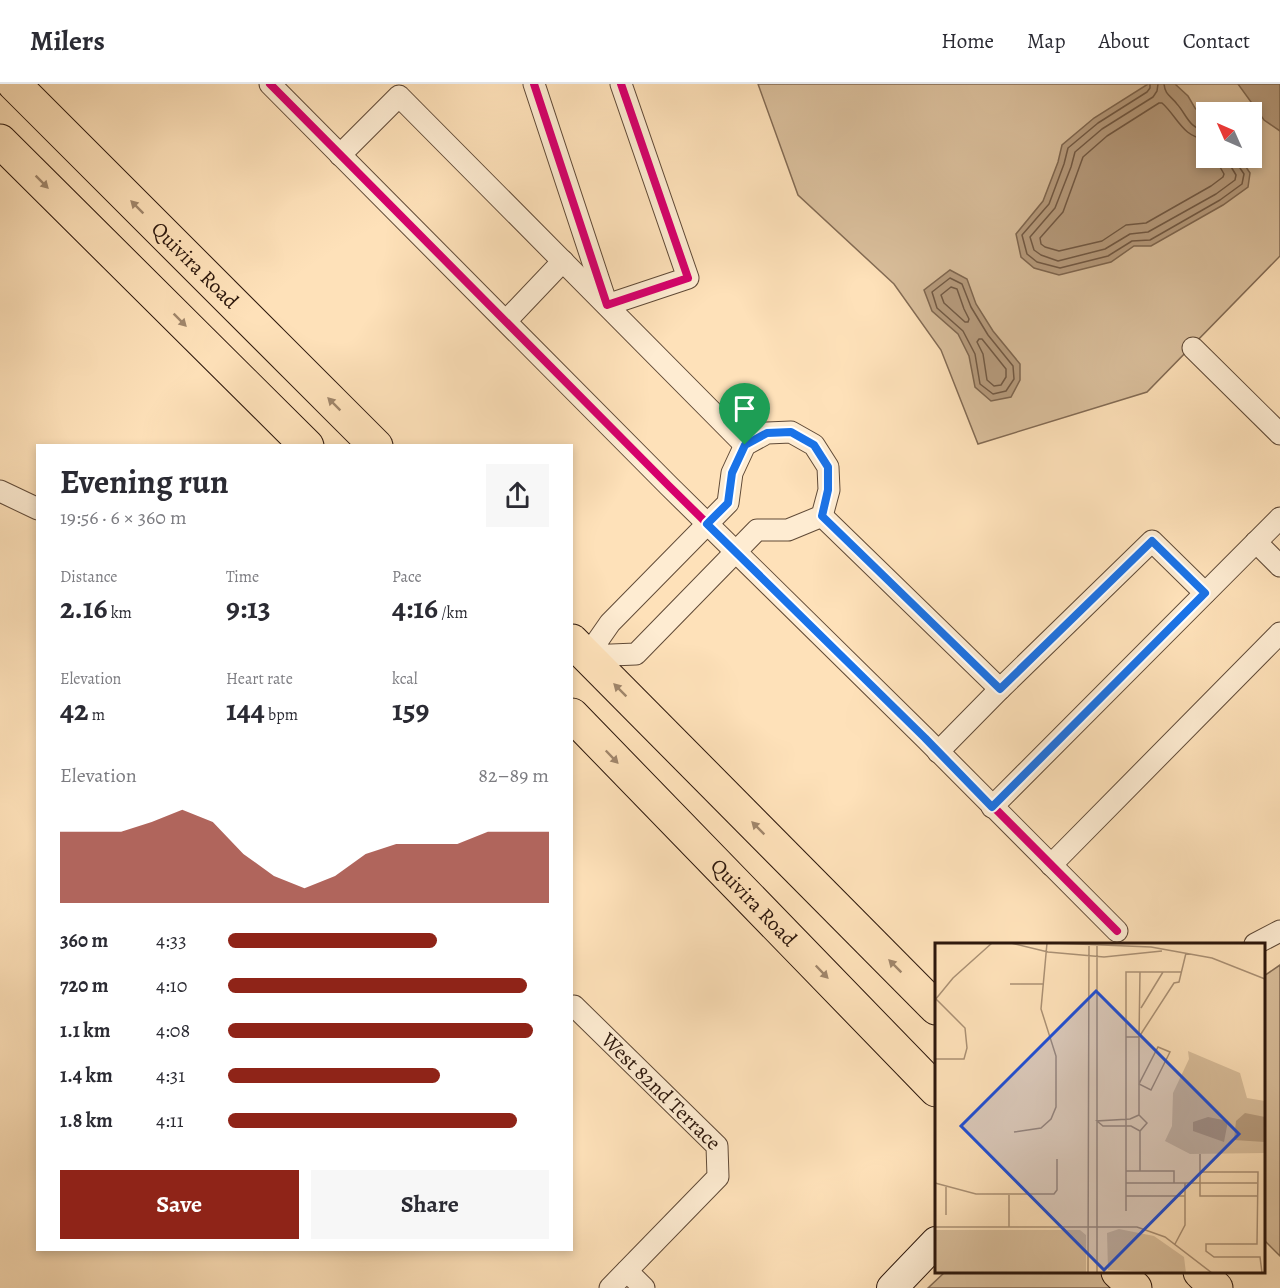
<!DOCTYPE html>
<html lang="en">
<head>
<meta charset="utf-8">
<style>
	body { margin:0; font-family:Alegreya,serif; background:#f7f7f7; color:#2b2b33; height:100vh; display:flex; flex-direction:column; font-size:22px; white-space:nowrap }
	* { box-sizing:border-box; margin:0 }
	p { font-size:20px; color:#7c7c81 }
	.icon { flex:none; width:33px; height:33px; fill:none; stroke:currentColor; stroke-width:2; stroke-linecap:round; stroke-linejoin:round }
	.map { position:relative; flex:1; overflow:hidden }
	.sheet { position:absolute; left:36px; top:360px; width:537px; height:807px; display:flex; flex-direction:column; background:#fff; border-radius:0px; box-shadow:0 3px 9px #0003 }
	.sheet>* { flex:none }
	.needle { width:39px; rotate:315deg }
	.tools { position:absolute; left:1196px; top:18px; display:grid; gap:12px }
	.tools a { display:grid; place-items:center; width:66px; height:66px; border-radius:0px; background:#fff; box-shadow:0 3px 9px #0003; font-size:30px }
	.pin { position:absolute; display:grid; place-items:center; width:51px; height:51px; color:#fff; margin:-62px -26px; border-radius:50% 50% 50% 0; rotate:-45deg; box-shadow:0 0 6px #0007 }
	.pin .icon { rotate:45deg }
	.round { display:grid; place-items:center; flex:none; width:63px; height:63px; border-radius:0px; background:#f7f7f7 }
	.headline { display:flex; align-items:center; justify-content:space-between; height:102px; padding:0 24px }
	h1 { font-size:33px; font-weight:700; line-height:45px }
	.stats { display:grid; grid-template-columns:repeat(3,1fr); gap:9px; height:102px; padding:6px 24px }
	.stats div { display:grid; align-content:center }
	.stats b { font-size:30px; font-weight:700 }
	.stats small { font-size:16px; font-weight:400 }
	.stats p { font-size:16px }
	.chart { height:168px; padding:12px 24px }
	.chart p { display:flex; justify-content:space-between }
	.chart svg { width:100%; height:108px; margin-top:6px; fill:#8f2418; opacity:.7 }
	.primary-button { display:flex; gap:12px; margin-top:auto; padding:12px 24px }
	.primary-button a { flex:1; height:69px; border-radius:0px; background:#8f2418; color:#fff; font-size:24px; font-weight:700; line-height:69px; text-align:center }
	.primary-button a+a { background:#f7f7f7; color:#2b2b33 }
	ul { padding:0 24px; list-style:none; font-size:20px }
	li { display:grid; grid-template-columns:96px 72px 1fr; align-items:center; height:45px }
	li i { height:15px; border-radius:8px; background:#8f2418 }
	header { display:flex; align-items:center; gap:36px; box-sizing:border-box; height:84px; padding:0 30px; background:#fff; border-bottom:2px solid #e1e1e2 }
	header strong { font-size:28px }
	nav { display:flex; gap:33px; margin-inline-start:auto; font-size:21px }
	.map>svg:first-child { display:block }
	.green { fill:#dabf9c; stroke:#836b54; stroke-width:1.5; fill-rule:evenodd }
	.water { fill:#b79c7e; stroke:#7f6750; stroke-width:1.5 }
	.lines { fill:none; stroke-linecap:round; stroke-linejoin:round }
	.shore { stroke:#725a45; stroke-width:1.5 }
	.stream { stroke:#7f6750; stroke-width:8 }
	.street-casing { stroke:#604a37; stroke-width:23 }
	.secondary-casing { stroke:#2c170c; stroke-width:32 }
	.primary-casing { stroke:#2c170c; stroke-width:35 }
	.street { stroke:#feecd2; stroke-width:21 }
	.secondary { stroke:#feecd2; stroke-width:30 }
	.primary { stroke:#fee1b9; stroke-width:33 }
	.cycleway-casing { stroke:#feecd2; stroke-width:11 }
	.cycleway { stroke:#d6006c; stroke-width:8 }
	.oneway { fill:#a0866b }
	.route-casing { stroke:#fff; stroke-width:12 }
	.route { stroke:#1a73e8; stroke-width:8 }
	.labels { text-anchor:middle; stroke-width:4.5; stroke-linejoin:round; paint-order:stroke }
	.street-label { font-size:21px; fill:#2c170c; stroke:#feecd2 }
	.inset-road { fill:none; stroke:#aa9074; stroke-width:1.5 }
	.view { fill:#1d4ed8; fill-opacity:0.15; stroke:#1d4ed8; stroke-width:3 }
	.inset-edge { fill:none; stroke:#2c170c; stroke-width:3 }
</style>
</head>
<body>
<header>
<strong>Milers</strong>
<nav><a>Home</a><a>Map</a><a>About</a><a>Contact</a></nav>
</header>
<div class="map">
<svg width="1280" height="1204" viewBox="0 0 1280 1204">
	<rect width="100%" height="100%" fill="#fee1b9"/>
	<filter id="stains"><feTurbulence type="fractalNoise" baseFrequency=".00333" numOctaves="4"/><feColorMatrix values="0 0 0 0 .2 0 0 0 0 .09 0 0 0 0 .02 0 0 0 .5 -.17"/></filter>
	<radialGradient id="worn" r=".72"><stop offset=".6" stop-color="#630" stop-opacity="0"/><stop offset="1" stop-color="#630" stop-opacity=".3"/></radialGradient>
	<path class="green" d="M758 0H1280V172L1147 308 978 360 941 266 894 200 798 111ZM1206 28H1251V74H1206Z
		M1280 881V1172L1264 1156V892Z
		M945 1188H1103L1120 1204H928Z"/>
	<path class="water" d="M1148 0H1175L1188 12 1195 24 1206 35V74H1240L1250 89 1248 103 1223 121 1151 162H1134L1111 178 1059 191 1034 184 1021 173 1016 150 1043 117 1058 78 1062 61 1094 34Z
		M1238 0H1280V47L1264 36Z
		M950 186 967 195 976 220 993 247 1020 280V296L1011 313 991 317 975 303 969 272 958 250 932 227 924 206Z"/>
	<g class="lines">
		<path class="shore" d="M1150 0V4L1147 8 1098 39 1068 64 1064 80 1049 120 1022 151 1027 170 1037 178 1060 184 1108 172 1132 157 1150 156 1220 116 1242 100 1244 90 1236 78V74
			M1158 0 1157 7 1153 13 1102 45 1075 68 1071 83 1055 124 1030 153 1034 166 1041 171 1058 177 1105 165 1130 150 1148 148 1216 110 1235 96 1236 91 1230 81 1228 74
			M1164 0C1165 11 1171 12 1177 20 1187 31 1189 45 1206 46
			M1206 55C1183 54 1177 32 1162 19H1159L1107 52 1083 73 1063 128 1040 154 1041 160 1045 163 1059 167 1102 157 1126 141 1146 139 1211 102 1223 93 1224 90 1220 83 1219 74
			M950 194 962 200 971 223 988 251 1013 282 1014 295 1006 307 993 310 980 300 975 270 963 247 937 224 932 208Z
			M951 203 957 205 964 225 969 235 968 238H965L944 219 941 211Z
			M979 255H982L1006 285V293L1001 301 994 302 987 296 983 270 977 258Z"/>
		<path class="stream" d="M1250 28 1256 23"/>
		<defs>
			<g id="street">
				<path d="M270 0 669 402 925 654 1117 847"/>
				<path d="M534 0 607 221 688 194 621 0"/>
				<path d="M340 71 399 12 745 361"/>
				<path d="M506 237 563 177"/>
				<path d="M1193 264 1280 350"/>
				<path d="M791 348 814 361 828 383 829 406 822 432 788 446H757L636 570 587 572 610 539 728 419 732 389 745 361 767 349Z"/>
				<path d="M0 407 38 425"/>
				<path d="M822 432 1000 605 938 668"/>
				<path d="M1256 458 1280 482"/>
				<path d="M1000 605 1152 457 1205 509"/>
				<path d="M992 723 1280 434"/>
				<path d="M1051 781 1280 549"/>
				<path d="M1255 860 1280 847"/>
				<path id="s1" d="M574 922 717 1062 718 1093 610 1204"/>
				<path d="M627 1187 644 1204"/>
			</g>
			<path id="secondary" d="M892 1204 936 1158"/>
			<g id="primary">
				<path id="s2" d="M14 0 376 362"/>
				<path d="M0 57 307 362"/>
				<path d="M572 557 936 924"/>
				<path id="s3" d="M572 631 936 1006"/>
				<path d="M1118 1188 1135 1204"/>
				<path d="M1200 1188 1216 1204"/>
			</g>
		</defs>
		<use href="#street" class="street-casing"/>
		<use href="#secondary" class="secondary-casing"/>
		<use href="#primary" class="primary-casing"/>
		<use href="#street" class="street"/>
		<use href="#secondary" class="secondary"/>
		<use href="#primary" class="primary"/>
		<defs>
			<path id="cycleway" d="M270 0 669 402 925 654 1117 847
				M534 0 607 221 688 194 621 0"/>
		</defs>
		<use href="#cycleway" class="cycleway-casing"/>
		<use href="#cycleway" class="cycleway"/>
	</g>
	<defs><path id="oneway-solid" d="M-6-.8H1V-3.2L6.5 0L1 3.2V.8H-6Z" transform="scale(1.5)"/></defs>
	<g class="oneway">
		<use href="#oneway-solid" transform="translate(42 98) rotate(45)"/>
		<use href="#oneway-solid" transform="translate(137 123) rotate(-135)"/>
		<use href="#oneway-solid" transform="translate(180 236) rotate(45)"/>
		<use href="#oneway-solid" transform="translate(334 320) rotate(-135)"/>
		<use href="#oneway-solid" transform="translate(620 606) rotate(-135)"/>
		<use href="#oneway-solid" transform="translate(612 673) rotate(46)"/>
		<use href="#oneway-solid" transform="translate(758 744) rotate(-135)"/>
		<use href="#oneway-solid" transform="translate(895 882) rotate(-135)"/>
		<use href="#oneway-solid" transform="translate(822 888) rotate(46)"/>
	</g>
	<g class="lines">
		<defs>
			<path id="route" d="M791 348 814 361 828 383V406L822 432 1000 605 1152 457 1205 509 992 723 925 654 707 440 728 419 732 389 745 361 767 349Z"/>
		</defs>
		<use href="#route" class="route-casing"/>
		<use href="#route" class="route"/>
	</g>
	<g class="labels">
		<g class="street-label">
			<text dy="7" stroke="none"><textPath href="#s2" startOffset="256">Quivira Road</textPath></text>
			<text dy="7" stroke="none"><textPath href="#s3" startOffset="261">Quivira Road</textPath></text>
			<text dy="7" stroke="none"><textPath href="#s1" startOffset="122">West 82nd Terrace</textPath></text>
		</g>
	</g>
	<g transform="translate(935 859)">
		<rect width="330" height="330" fill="#fee1b9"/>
		<path d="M253 108 305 130 312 155 330 158V210L255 211 230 198 237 183 238 150 254 116ZM184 286 219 293 249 314 251 330 173 327 172 290ZM0 287H145L151 292V330H0Z" fill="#dabf9c"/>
		<path d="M310 170 330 174V199L299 197 301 178ZM273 174 293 178 289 199 258 188V179Z" fill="#b79c7e"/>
		<path class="inset-road" d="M76 0 113 9 169 14 227 8M118 0 216 4 277 15 330 36M75 41H108M0 57 18 35 57 0M206 65 228 29M191 94H204V172M204 94 239 40 244 39 251 10M204 94 205 29M223 104 235 109 216 147 204 141ZM0 116H29L32 105 30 85 1 56M204 172 212 180 205 188 196 183H168L162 178 195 176ZM79 189 106 185 116 176 121 164V113L106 66 112 0M265 211V253H322M191 228H205V188M205 228H239V240M265 229H323L322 301H271V308L279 314H325L327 330M0 240 41 251H119L122 247V216M191 240H322M74 252V284M191 253H250M191 268V29H246M11 272V244M0 284H202L230 294 277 330M240 301 250 282V240M153 330 154 0M162 330V0"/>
		<path class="view" d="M161 48 304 191 169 327 26 183Z"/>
		<rect width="330" height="330" class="inset-edge"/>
	</g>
	<rect width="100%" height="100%" filter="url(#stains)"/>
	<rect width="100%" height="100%" fill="url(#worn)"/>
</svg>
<div class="tools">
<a><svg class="needle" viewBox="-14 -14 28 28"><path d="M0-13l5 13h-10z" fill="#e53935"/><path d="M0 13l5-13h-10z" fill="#7c7c81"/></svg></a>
</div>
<div class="pin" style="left:745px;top:361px;background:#1e9e55"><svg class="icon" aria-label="arrive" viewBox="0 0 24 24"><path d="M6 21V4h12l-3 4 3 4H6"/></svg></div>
<section class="sheet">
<div class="headline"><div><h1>Evening run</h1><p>19:56 · 6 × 360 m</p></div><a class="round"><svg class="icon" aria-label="share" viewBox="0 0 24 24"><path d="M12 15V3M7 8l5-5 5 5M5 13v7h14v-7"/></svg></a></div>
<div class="stats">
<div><p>Distance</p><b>2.16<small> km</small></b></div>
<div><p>Time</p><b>9:13</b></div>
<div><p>Pace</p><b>4:16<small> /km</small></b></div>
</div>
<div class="stats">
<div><p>Elevation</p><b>42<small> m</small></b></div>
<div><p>Heart rate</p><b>144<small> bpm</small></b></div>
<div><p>kcal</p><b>159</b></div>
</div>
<div class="chart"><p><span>Elevation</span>82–89 m</p>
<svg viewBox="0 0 160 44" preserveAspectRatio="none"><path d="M0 44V15L10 15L20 15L30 11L40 6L50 11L60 24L70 33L80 38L90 33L100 24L110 20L120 20L130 20L140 15L150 15L160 15V44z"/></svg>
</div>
<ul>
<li><b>360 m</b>4:33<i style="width:65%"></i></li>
<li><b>720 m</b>4:10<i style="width:93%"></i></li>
<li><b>1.1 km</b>4:08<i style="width:95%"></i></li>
<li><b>1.4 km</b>4:31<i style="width:66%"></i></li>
<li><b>1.8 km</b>4:11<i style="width:90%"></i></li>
</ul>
<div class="primary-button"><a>Save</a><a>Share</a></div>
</section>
</div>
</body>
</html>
